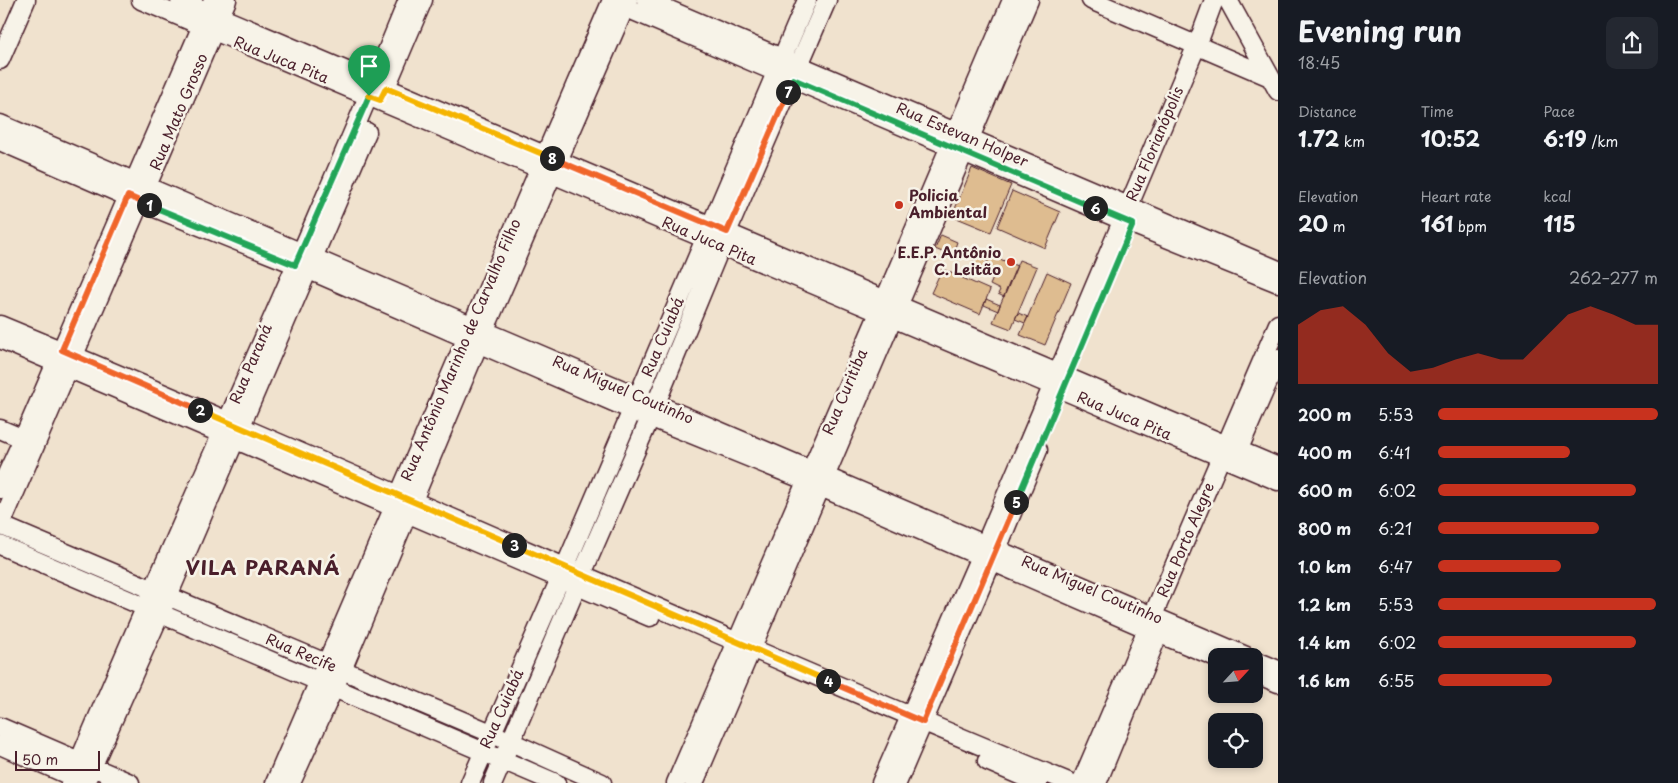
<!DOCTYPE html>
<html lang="en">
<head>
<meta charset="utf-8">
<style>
	body { margin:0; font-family:"Playpen Sans",sans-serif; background:#242831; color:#f1f3f6; height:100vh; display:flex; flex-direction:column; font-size:19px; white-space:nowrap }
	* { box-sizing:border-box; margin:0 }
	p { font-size:16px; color:#9ea1a6 }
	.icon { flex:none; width:28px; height:28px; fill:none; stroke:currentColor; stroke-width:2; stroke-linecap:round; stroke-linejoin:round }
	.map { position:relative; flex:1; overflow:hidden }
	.side { display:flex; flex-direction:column; background:#171b24; width:400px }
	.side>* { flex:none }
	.needle { width:32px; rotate:64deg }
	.tools { position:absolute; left:1208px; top:648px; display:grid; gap:10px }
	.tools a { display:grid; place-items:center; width:55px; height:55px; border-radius:10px; background:#171b24; box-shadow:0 2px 8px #0003; font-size:25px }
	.scale { position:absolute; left:15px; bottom:12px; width:85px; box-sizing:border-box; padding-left:5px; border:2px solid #4a1f2b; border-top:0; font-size:14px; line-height:18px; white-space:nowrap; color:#4a1f2b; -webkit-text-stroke:4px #f7f3e8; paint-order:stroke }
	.pin { position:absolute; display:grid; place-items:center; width:42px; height:42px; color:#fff; margin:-51px -21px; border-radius:50% 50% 50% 0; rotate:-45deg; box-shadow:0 0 5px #0007 }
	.pin .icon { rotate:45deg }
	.km { position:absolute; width:25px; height:25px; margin:-12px; border-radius:50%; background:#222; color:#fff; font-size:14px; line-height:25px; text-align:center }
	.round { display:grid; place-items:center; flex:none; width:52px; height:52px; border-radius:10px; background:#242831 }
	.head { display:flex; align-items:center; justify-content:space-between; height:85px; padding:0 20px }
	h1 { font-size:28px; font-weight:700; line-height:38px }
	.stats { display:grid; grid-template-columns:repeat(3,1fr); gap:8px; height:85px; padding:5px 20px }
	.stats div { display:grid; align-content:center }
	.stats b { font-size:21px; font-weight:700 }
	.stats small { font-size:14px; font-weight:400 }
	.stats p { font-size:14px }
	.chart { height:140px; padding:10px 20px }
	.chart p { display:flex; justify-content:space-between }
	.chart svg { width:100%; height:90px; margin-top:5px; fill:#c8321e; opacity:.7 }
	ul { padding:0 20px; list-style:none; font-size:16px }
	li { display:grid; grid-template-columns:80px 60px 1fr; align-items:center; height:38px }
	li i { height:12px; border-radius:6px; background:#c8321e }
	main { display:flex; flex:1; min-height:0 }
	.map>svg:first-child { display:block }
	.building { fill:#debc90; stroke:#4a1f2b }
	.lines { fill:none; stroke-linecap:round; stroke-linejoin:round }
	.minor-casing { stroke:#4a1f2b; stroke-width:21 }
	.minor { stroke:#f7f3e8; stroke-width:18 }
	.split-1-casing { stroke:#fff; stroke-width:10 }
	.split-2-casing { stroke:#fff; stroke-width:10 }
	.split-3-casing { stroke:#fff; stroke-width:10 }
	.split-4-casing { stroke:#fff; stroke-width:10 }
	.split-5-casing { stroke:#fff; stroke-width:10 }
	.split-6-casing { stroke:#fff; stroke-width:10 }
	.split-7-casing { stroke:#fff; stroke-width:10 }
	.split-8-casing { stroke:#fff; stroke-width:10 }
	.split-9-casing { stroke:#fff; stroke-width:10 }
	.split-1 { stroke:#22a559; stroke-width:6 }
	.split-2 { stroke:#f0652b; stroke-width:6 }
	.split-3 { stroke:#f5b400; stroke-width:6 }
	.split-4 { stroke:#f5b400; stroke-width:6 }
	.split-5 { stroke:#f0652b; stroke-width:6 }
	.split-6 { stroke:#22a559; stroke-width:6 }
	.split-7 { stroke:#22a559; stroke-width:6 }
	.split-8 { stroke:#f0652b; stroke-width:6 }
	.split-9 { stroke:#f5b400; stroke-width:6 }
	.poi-dot { fill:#c8321e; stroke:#f7f3e8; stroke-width:2 }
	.labels { text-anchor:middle; stroke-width:5; stroke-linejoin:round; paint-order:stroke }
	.street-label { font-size:15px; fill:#4a1f2b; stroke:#f7f3e8 }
	.poi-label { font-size:15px; font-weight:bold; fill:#4a1f2b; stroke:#f7f3e8; text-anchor:start }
	.district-label { font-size:20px; font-weight:bold; letter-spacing:1px; fill:#4a1f2b; stroke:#f7f3e8 }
</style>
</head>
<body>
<main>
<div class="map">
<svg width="1278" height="783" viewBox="0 0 1278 783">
	<rect width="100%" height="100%" fill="#f0e2ce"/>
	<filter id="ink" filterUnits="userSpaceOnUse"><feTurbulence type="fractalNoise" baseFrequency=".02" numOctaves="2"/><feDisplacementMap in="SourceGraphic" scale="10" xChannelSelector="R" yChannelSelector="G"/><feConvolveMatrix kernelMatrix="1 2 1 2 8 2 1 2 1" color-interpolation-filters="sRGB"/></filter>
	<g filter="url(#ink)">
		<path class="building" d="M972 168 1011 185 991 232 952 216Z
			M1012 191 1060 212 1045 248 997 227Z
			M941 235 957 242 952 256 935 249Z
			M979 250 990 255 984 269 972 264Z
			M990 255 1017 266 1004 297 998 294 1000 290 990 285 995 274 984 269Z
			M1019 260 1037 267 1011 329 993 322Z
			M942 269 990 290 980 314 931 293Z
			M1047 272 1071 283 1045 345 1020 335Z
			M986 299 1000 305 998 311 984 305Z
			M1018 313 1028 317 1025 323 1015 319Z"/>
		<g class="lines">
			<defs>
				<path id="minor" d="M141 0 1278 481
					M180 0 1278 467
					M646 0 1278 270
					M1091 0 1270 77
					M1228 0 1278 91
					M615 3 1122 220 1278 283
					M0 60 26 0
					M381 99 423 0
					M0 124 1246 656
					M0 141 140 202 307 269 632 410 807 481 1148 629 1216 657
					M0 325C359 473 712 636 1071 783
					M0 339 650 617
					M0 429 33 443
					M1234 460 1278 359
					M0 489 23 439 213 0
					M0 525 491 733 602 783
					M0 527 227 0
					M0 545 556 783
					M1254 660 1278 670
					M1254 673 1278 683
					M0 727 130 783
					M0 745 82 781
					M987 761 1038 783
					M70 783C180 521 301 263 408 0
					M85 783 168 596 367 132
					M275 783 612 0
					M291 783 342 670 479 343 628 0
					M470 783 560 579 807 0
					M493 783 582 574 650 418 721 246 827 0
					M676 783 885 299 1012 0
					M694 783 1029 0
					M881 783 985 545 1201 35 1214 0
					M897 783 992 561 1038 450
					M1081 783 1278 324
					M1097 783 1155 642"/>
			</defs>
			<use href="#minor" class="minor-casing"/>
			<use href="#minor" class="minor"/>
		</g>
	</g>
	<g class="lines" filter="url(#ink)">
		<defs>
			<path id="split-1" d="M149 205 295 265 369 96"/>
			<path id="split-2" d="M149 205 128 196 62 350 200 410"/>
			<path id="split-3" d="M200 410 514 545"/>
			<path id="split-4" d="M514 545 828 681"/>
			<path id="split-5" d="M828 681 923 722 1016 502"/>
			<path id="split-6" d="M1016 502 1133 224 1095 208"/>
			<path id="split-7" d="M788 92 793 79 1095 208"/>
			<path id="split-8" d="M552 158 727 232 788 92"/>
			<path id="split-9" d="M369 96 380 100 386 88 552 158"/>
		</defs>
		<use href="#split-1" class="split-1-casing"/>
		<use href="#split-2" class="split-2-casing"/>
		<use href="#split-3" class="split-3-casing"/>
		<use href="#split-4" class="split-4-casing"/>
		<use href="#split-5" class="split-5-casing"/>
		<use href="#split-6" class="split-6-casing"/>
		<use href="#split-7" class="split-7-casing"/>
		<use href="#split-8" class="split-8-casing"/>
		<use href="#split-9" class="split-9-casing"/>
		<use href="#split-1" class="split-1"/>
		<use href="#split-2" class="split-2"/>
		<use href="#split-3" class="split-3"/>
		<use href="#split-4" class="split-4"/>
		<use href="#split-5" class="split-5"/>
		<use href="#split-6" class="split-6"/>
		<use href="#split-7" class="split-7"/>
		<use href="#split-8" class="split-8"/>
		<use href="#split-9" class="split-9"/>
	</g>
	<g class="poi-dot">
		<circle cx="899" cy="205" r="5"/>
		<circle cx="1011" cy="262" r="5"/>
	</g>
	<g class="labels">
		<g class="street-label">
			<text transform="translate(281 60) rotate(22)" y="5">Rua Juca Pita</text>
			<text transform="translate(179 112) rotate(-67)" y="5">Rua Mato Grosso</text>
			<text transform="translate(962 135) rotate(23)" y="5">Rua Estevan Holper</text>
			<text transform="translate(1155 144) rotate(-67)" y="5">Rua Florianópolis</text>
			<text transform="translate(709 241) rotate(23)" y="5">Rua Juca Pita</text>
			<text transform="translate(663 337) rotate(-67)" y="5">Rua Cuiabá</text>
			<text transform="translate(461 350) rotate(-67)" y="5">Rua Antônio Marinho de Carvalho Filho</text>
			<text transform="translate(251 364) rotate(-67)" y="5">Rua Paraná</text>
			<text transform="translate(623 390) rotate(23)" y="5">Rua Miguel Coutinho</text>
			<text transform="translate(845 392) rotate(-67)" y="5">Rua Curitiba</text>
			<text transform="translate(1124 416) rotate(23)" y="5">Rua Juca Pita</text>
			<text transform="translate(1186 540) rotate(-67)" y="5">Rua Porto Alegre</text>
			<text transform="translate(1092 590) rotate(23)" y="5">Rua Miguel Coutinho</text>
			<text transform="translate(301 653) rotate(23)" y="5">Rua Recife</text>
			<text transform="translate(502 709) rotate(-66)" y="5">Rua Cuiabá</text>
		</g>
		<g class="poi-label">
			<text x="909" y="201">Policia<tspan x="909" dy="17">Ambiental</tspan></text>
			<text x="1001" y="258" text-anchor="end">E.E.P. Antônio<tspan x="1001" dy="17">C. Leitão</tspan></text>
		</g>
		<g class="district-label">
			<text x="263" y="575">VILA PARANÁ</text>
		</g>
	</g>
</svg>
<div class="tools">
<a><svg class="needle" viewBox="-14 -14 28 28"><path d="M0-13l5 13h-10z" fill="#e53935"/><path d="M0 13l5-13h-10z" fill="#9ea1a6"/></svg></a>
<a><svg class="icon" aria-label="locate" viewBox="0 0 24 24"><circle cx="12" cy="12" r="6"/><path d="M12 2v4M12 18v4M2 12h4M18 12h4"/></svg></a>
</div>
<div class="scale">50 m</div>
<div class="pin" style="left:369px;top:96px;background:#1e9e55"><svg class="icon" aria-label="arrive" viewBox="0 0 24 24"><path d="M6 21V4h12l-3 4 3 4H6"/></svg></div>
<b class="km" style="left:149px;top:205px">1</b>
<b class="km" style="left:200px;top:410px">2</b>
<b class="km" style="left:514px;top:545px">3</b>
<b class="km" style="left:828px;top:681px">4</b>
<b class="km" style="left:1016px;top:502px">5</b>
<b class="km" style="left:1095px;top:208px">6</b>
<b class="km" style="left:788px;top:92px">7</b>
<b class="km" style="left:552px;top:158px">8</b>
</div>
<section class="side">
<div class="head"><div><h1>Evening run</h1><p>18:45</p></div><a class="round"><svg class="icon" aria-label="share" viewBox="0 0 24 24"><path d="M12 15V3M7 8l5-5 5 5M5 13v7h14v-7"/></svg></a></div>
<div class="stats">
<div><p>Distance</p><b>1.72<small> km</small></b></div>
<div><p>Time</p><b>10:52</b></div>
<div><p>Pace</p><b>6:19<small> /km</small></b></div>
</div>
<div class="stats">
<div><p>Elevation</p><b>20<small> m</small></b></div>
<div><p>Heart rate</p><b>161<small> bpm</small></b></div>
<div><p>kcal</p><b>115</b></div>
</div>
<div class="chart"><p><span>Elevation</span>262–277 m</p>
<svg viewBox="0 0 160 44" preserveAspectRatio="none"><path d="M0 44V15L10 8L20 6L30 15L40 29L50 38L60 36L70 32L80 29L90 32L100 32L110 21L120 10L130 6L140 10L150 15L160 15V44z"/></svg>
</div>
<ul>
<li><b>200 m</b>5:53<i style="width:100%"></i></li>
<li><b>400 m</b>6:41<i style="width:60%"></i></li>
<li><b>600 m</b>6:02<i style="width:90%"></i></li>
<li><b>800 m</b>6:21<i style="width:73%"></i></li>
<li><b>1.0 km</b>6:47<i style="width:56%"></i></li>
<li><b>1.2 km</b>5:53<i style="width:99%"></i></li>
<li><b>1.4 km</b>6:02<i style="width:90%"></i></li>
<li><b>1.6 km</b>6:55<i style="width:52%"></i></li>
</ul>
</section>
</main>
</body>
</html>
